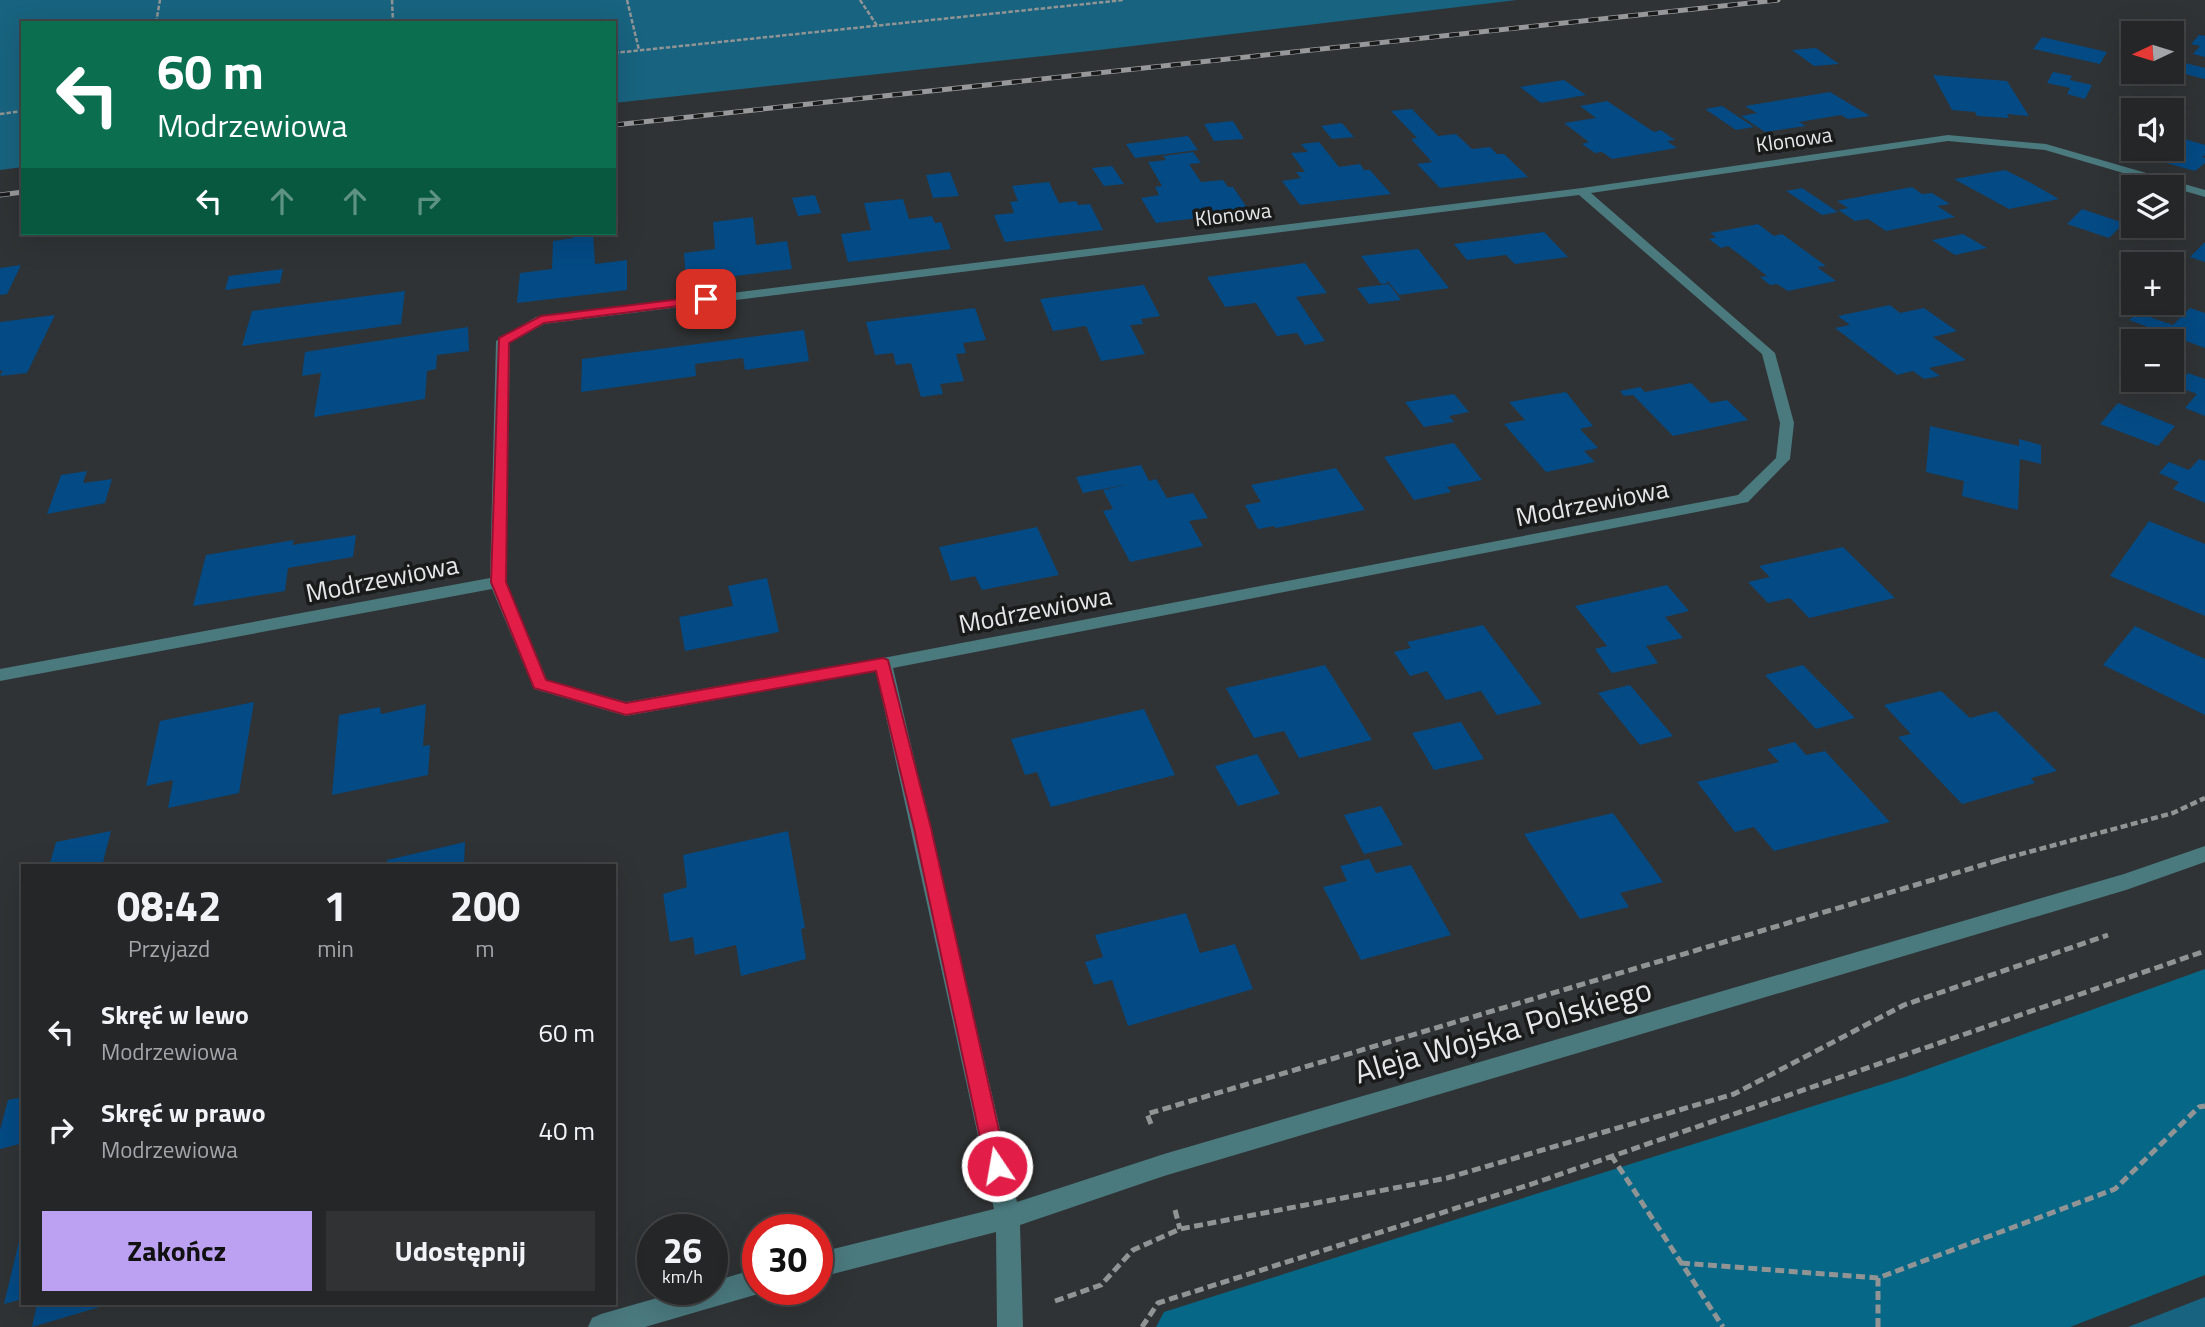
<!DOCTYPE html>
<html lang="pl">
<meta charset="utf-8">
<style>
:root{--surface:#242628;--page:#303234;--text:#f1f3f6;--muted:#a3a5a8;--line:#414345;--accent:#bca0f2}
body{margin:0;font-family:"Titillium Web",sans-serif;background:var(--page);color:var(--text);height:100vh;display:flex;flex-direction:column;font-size:26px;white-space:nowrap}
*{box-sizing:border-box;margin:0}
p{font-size:23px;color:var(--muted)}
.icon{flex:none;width:38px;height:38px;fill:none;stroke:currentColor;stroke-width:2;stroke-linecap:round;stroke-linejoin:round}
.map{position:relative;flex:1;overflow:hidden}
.side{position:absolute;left:21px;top:864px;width:595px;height:441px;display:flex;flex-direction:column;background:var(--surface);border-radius:0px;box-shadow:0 7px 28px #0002,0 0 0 2px var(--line)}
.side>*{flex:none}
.banner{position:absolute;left:21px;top:21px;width:595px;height:214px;border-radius:0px;box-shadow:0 7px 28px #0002,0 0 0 2px var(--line);background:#0b6e4f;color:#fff;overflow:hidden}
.needle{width:46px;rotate:266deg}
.controls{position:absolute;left:2121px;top:21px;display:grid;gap:14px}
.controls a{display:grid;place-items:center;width:63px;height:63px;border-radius:0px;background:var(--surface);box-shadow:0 7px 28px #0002,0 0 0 2px var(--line);font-size:35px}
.speed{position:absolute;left:637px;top:1214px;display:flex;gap:14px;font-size:35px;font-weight:700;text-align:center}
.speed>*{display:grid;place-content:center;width:91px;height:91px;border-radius:50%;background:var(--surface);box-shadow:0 7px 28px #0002,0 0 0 2px var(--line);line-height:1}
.speed small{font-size:18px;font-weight:400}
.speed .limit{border:10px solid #d22;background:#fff;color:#111}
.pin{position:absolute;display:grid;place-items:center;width:60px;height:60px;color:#fff;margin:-30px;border-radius:14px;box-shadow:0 4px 10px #0006}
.me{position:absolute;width:77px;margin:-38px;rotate:348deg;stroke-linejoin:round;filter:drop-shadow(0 0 5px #0008)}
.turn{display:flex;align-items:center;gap:24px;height:147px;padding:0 21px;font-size:32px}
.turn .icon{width:91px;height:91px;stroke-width:2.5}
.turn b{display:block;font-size:49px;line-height:60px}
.lanes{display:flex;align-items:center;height:66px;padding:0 21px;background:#0003;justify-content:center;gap:35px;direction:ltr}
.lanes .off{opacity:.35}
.eta{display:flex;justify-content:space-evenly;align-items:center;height:119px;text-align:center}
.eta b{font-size:42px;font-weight:700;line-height:49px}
.button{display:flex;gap:14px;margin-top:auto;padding:14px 21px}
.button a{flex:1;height:80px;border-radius:0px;background:var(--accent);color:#111;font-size:28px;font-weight:700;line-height:80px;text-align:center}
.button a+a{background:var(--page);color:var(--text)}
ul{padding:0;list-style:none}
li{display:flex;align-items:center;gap:21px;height:98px;padding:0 21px}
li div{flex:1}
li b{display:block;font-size:26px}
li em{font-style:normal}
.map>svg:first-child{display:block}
.green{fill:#18637f}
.forest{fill:#076786}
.building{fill:#044a84}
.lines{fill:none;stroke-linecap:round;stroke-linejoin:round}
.path-far2{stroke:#919495;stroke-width:2.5;stroke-dasharray:4.5 2;stroke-linecap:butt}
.path-far1{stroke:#919495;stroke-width:4.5;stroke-dasharray:7 3.5;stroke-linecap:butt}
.path{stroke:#919495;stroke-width:5;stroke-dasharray:9 4.5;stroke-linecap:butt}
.minor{fill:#4a797e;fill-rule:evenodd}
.rail-casing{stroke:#96989a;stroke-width:5}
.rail{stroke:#191b1b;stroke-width:3.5;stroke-dasharray:10;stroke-linecap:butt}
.route{fill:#e11d48;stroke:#92132f;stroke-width:2}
.labels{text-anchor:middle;stroke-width:7;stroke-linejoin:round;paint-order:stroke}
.far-street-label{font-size:21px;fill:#e4e6e7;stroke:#191b1b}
.street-label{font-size:26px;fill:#e4e6e7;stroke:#191b1b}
.near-street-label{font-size:32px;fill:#e4e6e7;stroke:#191b1b}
</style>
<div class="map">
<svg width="2205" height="1327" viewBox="0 0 2205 1327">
<rect width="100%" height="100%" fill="#303335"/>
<path class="green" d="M0,0h1517l-418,50 -485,53v-80h-591v144l-23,3z
M2205,1297v30h-77z"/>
<path class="forest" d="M2205,969v306l-135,52h-914l8,-15 741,-235z"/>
<path class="building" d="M2199,35l6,1v21l-12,-3 7,-8 -9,-2z
M2042,37l65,15 -7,12 -67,-15z
M1816,48l23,16 -25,2 -22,-16z
M2185,63l20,5v11l-28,-7z
M2053,72l19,4 -2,4 22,5 -7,14 -18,-5 3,-6 -23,-5z
M1933,75l74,6 22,35 -22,-2 2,4 -32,-2 -2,-4 -23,-2z
M1564,80l22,15 -45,8 -21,-16z
M1830,92l40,24 -22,3 -7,-4 -42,7 7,4 -41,6 -24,-16 16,-3 -12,-7z
M1607,101l47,31 7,-2 14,10 -8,1 10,7 -65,11 -10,-7 -7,1 -13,-9 7,-2 -25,-19 32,-5 -16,-12z
M1722,106l32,21 -18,3 -31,-21z
M1412,109l26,27 18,-2 16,15 18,-2 7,7h7l24,23 -88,11 -23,-24 15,-2 -21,-23 6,-1 -26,-27z
M1233,121l11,18 -30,2 -10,-17z
M1342,123l12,14 -22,2 -11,-13z
M1188,136l10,14 -63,8 -9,-14z
M2178,137l27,8v10l-3,2 3,1v5l-10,8 -43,-12 12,-10h8v-7z
M1319,142l20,25 21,-3 4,6h6l21,24 -91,11 -18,-24 19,-3 -5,-6h9l-14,-19 17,-1 -7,-8z
M1193,152l8,11 -12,1 12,18 22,-2 5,7h5l17,25 -94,11 -15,-25 18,-3 -4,-8 7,-1 -14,-24 18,-2 -3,-4z
M1112,166l12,18 -20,2 -12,-18z
M2005,170l26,13 28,16 -50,10 -55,-30z
M950,172l9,24 -26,2 -7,-23z
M1049,182l10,21 17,-2 2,4 12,-1 13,26 -98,12 -11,-27 20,-2 -4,-11 8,-1 -6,-15z
M1912,187l10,7 10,-1 18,11 -13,2 18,11 -69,14 -18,-12 -13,2 -17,-11 10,-2 -11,-7z
M1802,188l36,24 -16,3 -36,-24z
M815,195l6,18 -23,3 -6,-18z
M903,199l6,20 23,-3 3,7 6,-1 10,27 -103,13 -7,-28 30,-4 -7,-27z
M2082,209l42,14 -15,15 -42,-14z
M753,217l3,28 31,-4 5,28 -106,13 -2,-29 31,-4 -2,-27z
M1758,224l16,12 8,-2 44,32 -9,1 19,14 -48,10 -11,-7 -7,1 -10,-8 7,-1 -19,-15 -20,-15 -7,2 -12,-9 7,-2 -6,-4z
M1544,232l24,25 -53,7 -9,-9 -39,5 -13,-16z
M574,233h19l2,31 32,-4v30l-110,13 3,-30 32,-4 1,-28 21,-3z
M1963,234l24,14 -32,7 -23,-15z
M2205,242v20l-15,-5z
M1418,249l31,39 -50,7 -12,-15 1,3 -7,1 -20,-28z
M1305,263l22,30 -31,4 29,44 -20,4 -8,-12 -20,3 -21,-33 -31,4 -18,-30z
M21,265l-14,29 -7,1v-27z
M283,269l-3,14 -55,7 4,-14z
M1389,284l12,16 -32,4 -12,-16z
M1144,285l16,31 -19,3 2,5 -13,1 15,29 -44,7 -15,-35 -33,5 -13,-32z
M405,291l-4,33 -159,22 10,-35z
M1890,305l10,8 24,-5 33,23 -24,6 33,23 -37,8 11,8 -16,3 -11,-8 -16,4 -62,-47 15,-3 -12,-9z
M975,308l11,32 -23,3 3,10 -10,1 8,27 -24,3 3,10 -22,3 -10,-34 -15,2 -3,-12 -18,2 -9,-33z
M2190,308l15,5v35l-76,-28 9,-7 35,12z
M55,315l-28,58 -27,3 3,-6 -3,1v-49z
M468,327l1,24 -32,4 -1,14 -9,2 -2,28 -111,18 7,-44 -19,3 3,-24z
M804,330l5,31 -64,9 -2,-12 -48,6 1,12 -115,16 1,-33z
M2188,373l17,6v37l-20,-8 12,-14 -22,-8z
M1691,383l20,20 16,-3 21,20 -75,16 -40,-41 -9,1 -4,-5 20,-4 5,5z
M1566,392l27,34 -13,3 18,19 -14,3 11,11 -49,10 -42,-48 21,-4 -16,-18z
M1454,394l15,18 -20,4 5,6 -30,5 -19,-25z
M2118,403l57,23 -17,20 -58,-22z
M1930,426l89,20v-7l22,6v19l-21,-5 -2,51 -56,-14 2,-15 -38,-9z
M1454,443l28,37 -35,7 4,5 -37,8 -30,-43z
M2199,459l6,2v42l-32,-14 6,-7 -20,-9 10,-11 20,8z
M1141,465l8,16 7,-2 11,19 26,-5 15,25 -19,3 14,25 -73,16 -27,-51 10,-2 -10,-19 26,-6 -46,9 -7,-16z
M1336,468l29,42 -89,18 -2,-2 -16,3 -13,-24 16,-3 -10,-17z
M87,471l-4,12 29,-4 -7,24 -58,11 14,-39z
M2149,521l56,23v72l-95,-40z
M1037,527l22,48 -77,15 -7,-14 -24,5 -12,-34z
M356,535l-3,22 -65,11 -3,23 -92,15 13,-51 88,-15 -2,5z
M1843,547l52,51 -86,20 -19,-20 -22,5 -20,-21 22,-5 -11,-11z
M767,578l12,54 -94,19 -6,-34 54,-11 -5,-20z
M1667,585l22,26 -24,6 18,21 -37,8 12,17 -46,10 -17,-24 12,-3 -32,-40z
M1483,625l59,79 -45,11 -16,-24 -35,9 -19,-29 -17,5 -16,-24 17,-4 -4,-6z
M2135,626l70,33v56l-102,-50z
M1325,665l47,75 -73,18 -15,-27 -30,7 -28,-50z
M1803,665l52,53 -39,11 -51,-54z
M1630,685l43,51 -33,9 -42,-52z
M1941,691l29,27 26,-7 61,60 -26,7 4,5 -73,21 -64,-67 13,-3 -27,-29z
M254,702l-15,91 -71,15 5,-28 -27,6 14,-65z
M426,704l-3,42 7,-1 -2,30 -96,20 7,-80 41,-8 1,7z
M1144,709l31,66 -124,32 -14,-35 -12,3 -14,-36z
M1461,722l23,37 -50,11 -22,-37z
M1795,742l11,13 19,-4 65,71 -116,29 -20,-24 -19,5 -38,-50 82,-20 -12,-13z
M1257,754l23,40 -42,12 -23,-40z
M1381,806l22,39 -39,9 -20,-39z
M1613,813l50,69 -43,11 9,14 -49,12 -56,-85z
M111,831l-9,35h-53l7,-24z
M788,831l17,97 -4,1 5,30 -65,17 -5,-31 -41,10 -2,-18 -23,5 -7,-48 24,-7 -4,-32z
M465,842l-1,24h-77v-6z
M1369,859l7,14 35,-8 40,70 -90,25 -38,-73 24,-6 -7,-15z
M1186,913l14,40 35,-9 18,45 -125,37 -16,-46 -18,5 -9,-23 18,-5 -8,-22z
M23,1097v46l-23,6v-19l8,-30z
M22,1229l1,70 -19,5z
M37,1304h73l-78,23z"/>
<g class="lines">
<path class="path-far2" d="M392,0l1,23
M627,0l12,50
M860,0l18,27
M156,23l4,-23
M614,53l510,-53
M0,114l23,-3"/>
<path class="path-far1" d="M1999,860l174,-47 32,-15"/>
<path class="path" d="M1151,1124l-4,-10 859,-256
M1611,1155l112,172
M1175,1210l5,19
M1681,1263l197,15
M1055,1301l46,-16 32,-35 47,-21 267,-51 287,-84 170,-89 204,-70
M1142,1327l16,-24 374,-119 673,-233
M1878,1327v-49l237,-89 84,-82 6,-1"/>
<path class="minor" d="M1948,135l98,9 159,46v7l-160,-47 -97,-9 -357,52 184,160 19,70 -4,36 -42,43 -855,166 124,534 147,-48 960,-280 81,-28v16l-79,28 -962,286 -144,49 3,102h-26l-1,-95 -179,46v-25l177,-44 -118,-538 -250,45 -92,-27 -42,-100 -492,92v-12l490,-91 6,-237 40,-24 1046,-129zM1579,195l183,159 18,69 -4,35 -38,37 -855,163 -257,44 -79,-22 -41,-98 4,-239 34,-19z
M758,1268v22h9l-9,4 -113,33h-57l4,-9 9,-4 84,-24h27v-8z"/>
<defs>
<path id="rail" d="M614,125l1164,-125
M0,195l23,-3"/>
</defs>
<use href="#rail" class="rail-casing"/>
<use href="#rail" class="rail"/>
</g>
<path class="route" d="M706,296l4,1v5l-166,21 -35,20 -3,239 40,98 80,23 257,-45 5,2 43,168 76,338 -3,7 -7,3 -8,-3 -3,-7 -72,-338 -38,-157 -250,44 -92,-27 -43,-106 8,-244 42,-22z"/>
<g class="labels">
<g class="far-street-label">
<text transform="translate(1794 140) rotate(-8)" y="7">Klonowa</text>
<text transform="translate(1233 215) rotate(-7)" y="7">Klonowa</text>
</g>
<g class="street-label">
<text transform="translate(1592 503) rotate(-11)" y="9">Modrzewiowa</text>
<text transform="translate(382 579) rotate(-11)" y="9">Modrzewiowa</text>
<text transform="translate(1035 610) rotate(-11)" y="9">Modrzewiowa</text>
</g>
<g class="near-street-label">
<text transform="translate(1503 1031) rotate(-16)" y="11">Aleja Wojska Polskiego</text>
</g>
</g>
</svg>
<div class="controls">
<a><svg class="needle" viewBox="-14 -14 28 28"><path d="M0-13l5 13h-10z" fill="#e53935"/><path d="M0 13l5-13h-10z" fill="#a3a5a8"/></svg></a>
<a><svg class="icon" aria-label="sound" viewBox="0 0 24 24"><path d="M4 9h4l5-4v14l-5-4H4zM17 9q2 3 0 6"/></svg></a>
<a><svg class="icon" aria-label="layers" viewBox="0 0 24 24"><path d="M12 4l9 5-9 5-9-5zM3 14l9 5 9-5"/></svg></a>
<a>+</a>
<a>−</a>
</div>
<div class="speed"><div>26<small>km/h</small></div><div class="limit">30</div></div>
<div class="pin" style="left:706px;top:299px;background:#d93025"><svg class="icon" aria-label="arrive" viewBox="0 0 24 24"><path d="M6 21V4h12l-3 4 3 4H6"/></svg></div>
<svg class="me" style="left:997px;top:1166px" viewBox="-20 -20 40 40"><circle r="17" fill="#e11d48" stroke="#fff" stroke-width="3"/><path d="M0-11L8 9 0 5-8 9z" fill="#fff"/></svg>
<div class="banner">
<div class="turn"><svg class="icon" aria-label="left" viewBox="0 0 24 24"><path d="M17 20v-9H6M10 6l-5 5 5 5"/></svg><div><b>60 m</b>Modrzewiowa</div></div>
<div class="lanes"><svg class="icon" aria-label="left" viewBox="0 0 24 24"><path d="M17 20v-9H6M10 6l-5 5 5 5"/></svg><svg class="icon off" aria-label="ahead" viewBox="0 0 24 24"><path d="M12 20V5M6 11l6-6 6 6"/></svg><svg class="icon off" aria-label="ahead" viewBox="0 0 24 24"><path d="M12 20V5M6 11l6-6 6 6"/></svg><svg class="icon off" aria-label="right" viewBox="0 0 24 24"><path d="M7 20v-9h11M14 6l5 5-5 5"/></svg></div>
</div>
<section class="side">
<div class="eta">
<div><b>08:42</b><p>Przyjazd</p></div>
<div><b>1</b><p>min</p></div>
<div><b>200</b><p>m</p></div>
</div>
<ul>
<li><svg class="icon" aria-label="left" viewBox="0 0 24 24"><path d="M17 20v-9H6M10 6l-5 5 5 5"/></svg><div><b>Skręć w lewo</b><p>Modrzewiowa</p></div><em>60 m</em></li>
<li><svg class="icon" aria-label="right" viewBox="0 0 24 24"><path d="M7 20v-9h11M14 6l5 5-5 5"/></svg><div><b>Skręć w prawo</b><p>Modrzewiowa</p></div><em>40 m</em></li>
</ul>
<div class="button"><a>Zakończ</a><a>Udostępnij</a></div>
</section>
</div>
